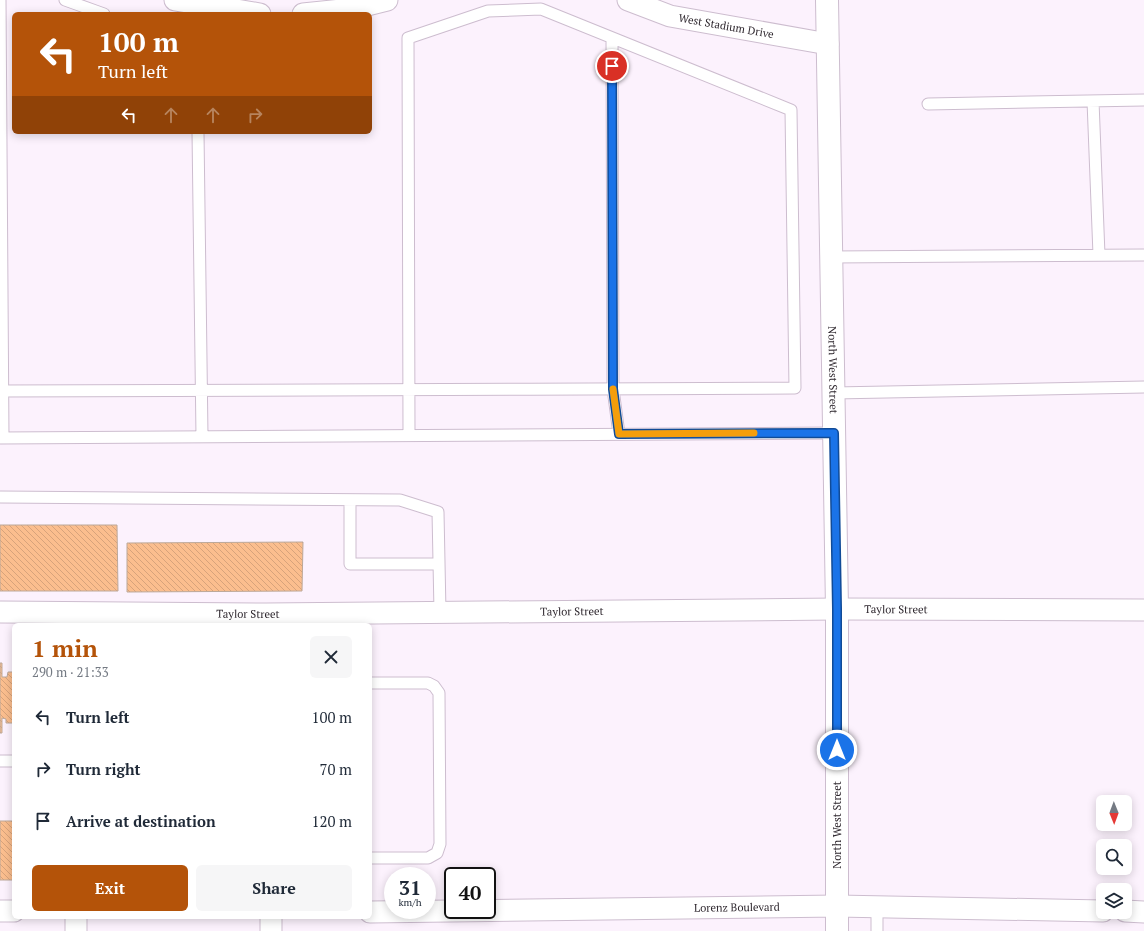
<!DOCTYPE html>
<meta charset="utf-8">
<style>
:root{--surface:#fff;--page:#f6f6f7;--text:#1f2937;--muted:#747a83;--accent:#b45309}
body{margin:0;font-family:"PT Serif",serif;background:var(--page);color:var(--text);height:100vh;display:flex;flex-direction:column;font-size:15px;white-space:nowrap}
*{box-sizing:border-box;margin:0}
p{font-size:13px;color:var(--muted)}
.icon{flex:none;width:22px;height:22px;fill:none;stroke:currentColor;stroke-width:2;stroke-linecap:round;stroke-linejoin:round}
.map{position:relative;flex:1;overflow:hidden}
.drawer{position:absolute;left:12px;top:623px;width:360px;height:296px;display:flex;flex-direction:column;background:var(--surface);border-radius:6px;box-shadow:0 2px 10px #0003}
.drawer>*{flex:none}
.guide{position:absolute;left:12px;top:12px;width:360px;height:122px;border-radius:6px;box-shadow:0 2px 10px #0003;background:#b45309;color:#fff;overflow:hidden}
.needle{width:26px;rotate:179deg}
.fabs{position:absolute;left:1096px;top:795px;display:grid;gap:8px}
.fabs a{display:grid;place-items:center;width:36px;height:36px;border-radius:6px;background:var(--surface);box-shadow:0 2px 10px #0003;font-size:20px}
.speed{position:absolute;left:384px;top:867px;display:flex;gap:8px;font-size:20px;font-weight:700;text-align:center}
.speed>*{display:grid;place-content:center;width:52px;height:52px;border-radius:50%;background:var(--surface);box-shadow:0 2px 10px #0003;line-height:1}
.speed small{font-size:10px;font-weight:400}
.speed .limit{border:2px solid #111;border-radius:6px;background:#fff;color:#111}
.pin{position:absolute;display:grid;place-items:center;width:34px;height:34px;color:#fff;margin:-17px;border:2px solid #fff;border-radius:50%;box-shadow:0 1px 4px #0007}
.me{position:absolute;width:44px;margin:-22px;rotate:0deg;stroke-linejoin:round;filter:drop-shadow(0 0 3px #0008)}
.turn{display:flex;align-items:center;gap:14px;height:84px;padding:0 20px;font-size:18px}
.turn .icon{width:52px;height:52px;stroke-width:2.5}
.turn b{display:block;font-size:28px;line-height:34px}
.lanes{display:flex;align-items:center;height:38px;padding:0 20px;background:#0003;justify-content:center;gap:20px;direction:ltr}
.lanes .off{opacity:.35}
.round{display:grid;place-items:center;flex:none;width:42px;height:42px;border-radius:6px;background:var(--page)}
.head{display:flex;align-items:center;justify-content:space-between;height:68px;padding:0 20px}
h1{font-size:24px;font-weight:600;line-height:30px;color:var(--accent)}
.cta{display:flex;gap:8px;margin-top:auto;padding:8px 20px}
.cta a{flex:1;height:46px;border-radius:6px;background:var(--accent);color:#fff;font-size:16px;font-weight:600;line-height:46px;text-align:center}
.cta a+a{background:var(--page);color:var(--text)}
ul{padding:0;list-style:none}
li{display:flex;align-items:center;gap:12px;height:52px;padding:0 20px}
li div{flex:1}
li b{display:block;font-size:15px}
li em{font-style:normal}
.map>svg:first-child{display:block}
.building{fill:url(#building-back-hatch);stroke:#bca899}
.lines{fill:none;stroke-linecap:round;stroke-linejoin:round}
.service-casing{stroke:#cdbdcf;stroke-width:13}
.minor-casing{stroke:#cdbdcf;stroke-width:23}
.tertiary-casing{stroke:#cdbdcf;stroke-width:24}
.service{stroke:#fff;stroke-width:11}
.minor{stroke:#fff;stroke-width:21}
.tertiary{stroke:#fff;stroke-width:22}
.route-casing{stroke:#114b97;stroke-width:10}
.route{stroke:#1a73e8;stroke-width:7}
.slow{stroke:#f59e0b;stroke-width:7}
.labels{text-anchor:middle;stroke-width:3;stroke-linejoin:round;paint-order:stroke}
.street-label{font-size:11px;fill:#2e272e;stroke:#fff}
</style>
<div class="map">
<svg width="1144" height="931" viewBox="0 0 1144 931">
<defs>
<pattern id="building-back-hatch" width="6" height="6" patternUnits="userSpaceOnUse"><rect width="6" height="6" fill="#fbbe8e"/><path d="M-1 5l2 2M0 0l6 6M5-1l2 2" fill="none" stroke="#d7a37b"/></pattern>
</defs>
<rect width="100%" height="100%" fill="#fcf2fd"/>
<path class="building" d="M0,525h117l1,66h-118z
M303,542l-1,49 -175,1v-49z
M0,663h2v14h5l1,-5h6v51h-8v-4l-4,-1v15h-2z
M0,821h14v59h-14z"/>
<g class="lines">
<defs>
<path id="service" d="M0,0l3,438
M65,0l39,14
M612,38l1,351 6,45
M1093,101l6,154
M928,104l216,-4
M198,132l4,304
M831,257l313,-2
M0,391c265,0 530,-2 795,-3l-4,-278 -250,-101 -53,2 -80,27c0,132 1,265 1,397
M834,393l310,-6
M0,438l834,-5
M0,497l400,3 38,12 2,100
M350,500v64h89
M370,683h58l6,3 5,7 1,151 -3,9 -9,5h-58
M0,761h14
M877,931v-24"/>
<g id="minor">
<path d="M175,0l85,14"/>
<path id="s1" d="M628,0l42,16 158,28"/>
<path d="M303,14l48,-5 36,-9"/>
<path id="s2" d="M0,612l266,2 571,-5 307,1"/>
<path d="M0,911h14"/>
<path d="M1125,911l19,1"/>
<path id="s3" d="M370,912l467,-6 266,5"/>
<path d="M76,917v14"/>
<path d="M271,931v-14"/>
</g>
<g id="tertiary">
<path id="s4" d="M827,0l10,609v322"/>
</g>
</defs>
<use href="#service" class="service-casing"/>
<use href="#minor" class="minor-casing"/>
<use href="#tertiary" class="tertiary-casing"/>
<use href="#service" class="service"/>
<use href="#minor" class="minor"/>
<use href="#tertiary" class="tertiary"/>
</g>
<g class="lines">
<defs>
<path id="route" d="M612,66l1,323 6,45 215,-1 3,176v141"/>
</defs>
<use href="#route" class="route-casing"/>
<use href="#route" class="route"/>
<path class="slow" d="M613,389l6,45 135,-1"/>
</g>
<g class="labels">
<g class="street-label">
<text dy="4" stroke="none"><textPath href="#s1" startOffset="102">West Stadium Drive</textPath></text>
<text dy="4" stroke="none"><textPath href="#s4" startOffset="370">North West Street</textPath></text>
<text dy="4" stroke="none"><textPath href="#s2" startOffset="896">Taylor Street</textPath></text>
<text dy="4" stroke="none"><textPath href="#s2" startOffset="572">Taylor Street</textPath></text>
<text dy="4" stroke="none"><textPath href="#s2" startOffset="248">Taylor Street</textPath></text>
<text transform="translate(837 825) rotate(-90)" y="4">North West Street</text>
<text dy="4" stroke="none"><textPath href="#s3" startOffset="367">Lorenz Boulevard</textPath></text>
</g>
</g>
</svg>
<div class="fabs">
<a><svg class="needle" viewBox="-14 -14 28 28"><path d="M0-13l5 13h-10z" fill="#e53935"/><path d="M0 13l5-13h-10z" fill="#747a83"/></svg></a>
<a><svg class="icon" aria-label="search" viewBox="0 0 24 24"><circle cx="10" cy="10" r="6"/><path d="M15 15l6 6"/></svg></a>
<a><svg class="icon" aria-label="layers" viewBox="0 0 24 24"><path d="M12 4l9 5-9 5-9-5zM3 14l9 5 9-5"/></svg></a>
</div>
<div class="speed"><div>31<small>km/h</small></div><div class="limit">40</div></div>
<div class="pin" style="left:612px;top:66px;background:#d93025"><svg class="icon" aria-label="arrive" viewBox="0 0 24 24"><path d="M6 21V4h12l-3 4 3 4H6"/></svg></div>
<svg class="me" style="left:837px;top:750px" viewBox="-20 -20 40 40"><circle r="17" fill="#1a73e8" stroke="#fff" stroke-width="3"/><path d="M0-11L8 9 0 5-8 9z" fill="#fff"/></svg>
<div class="guide">
<div class="turn"><svg class="icon" aria-label="left" viewBox="0 0 24 24"><path d="M17 20v-9H6M10 6l-5 5 5 5"/></svg><div><b>100 m</b>Turn left</div></div>
<div class="lanes"><svg class="icon" aria-label="left" viewBox="0 0 24 24"><path d="M17 20v-9H6M10 6l-5 5 5 5"/></svg><svg class="icon off" aria-label="ahead" viewBox="0 0 24 24"><path d="M12 20V5M6 11l6-6 6 6"/></svg><svg class="icon off" aria-label="ahead" viewBox="0 0 24 24"><path d="M12 20V5M6 11l6-6 6 6"/></svg><svg class="icon off" aria-label="right" viewBox="0 0 24 24"><path d="M7 20v-9h11M14 6l5 5-5 5"/></svg></div>
</div>
<section class="drawer">
<div class="head"><div><h1>1 min</h1><p>290 m · 21:33</p></div><a class="round"><svg class="icon" aria-label="close" viewBox="0 0 24 24"><path d="M6 6l12 12M18 6L6 18"/></svg></a></div>
<ul>
<li><svg class="icon" aria-label="left" viewBox="0 0 24 24"><path d="M17 20v-9H6M10 6l-5 5 5 5"/></svg><div><b>Turn left</b></div><em>100 m</em></li>
<li><svg class="icon" aria-label="right" viewBox="0 0 24 24"><path d="M7 20v-9h11M14 6l5 5-5 5"/></svg><div><b>Turn right</b></div><em>70 m</em></li>
<li><svg class="icon" aria-label="arrive" viewBox="0 0 24 24"><path d="M6 21V4h12l-3 4 3 4H6"/></svg><div><b>Arrive at destination</b></div><em>120 m</em></li>
</ul>
<div class="cta"><a>Exit</a><a>Share</a></div>
</section>
</div>
